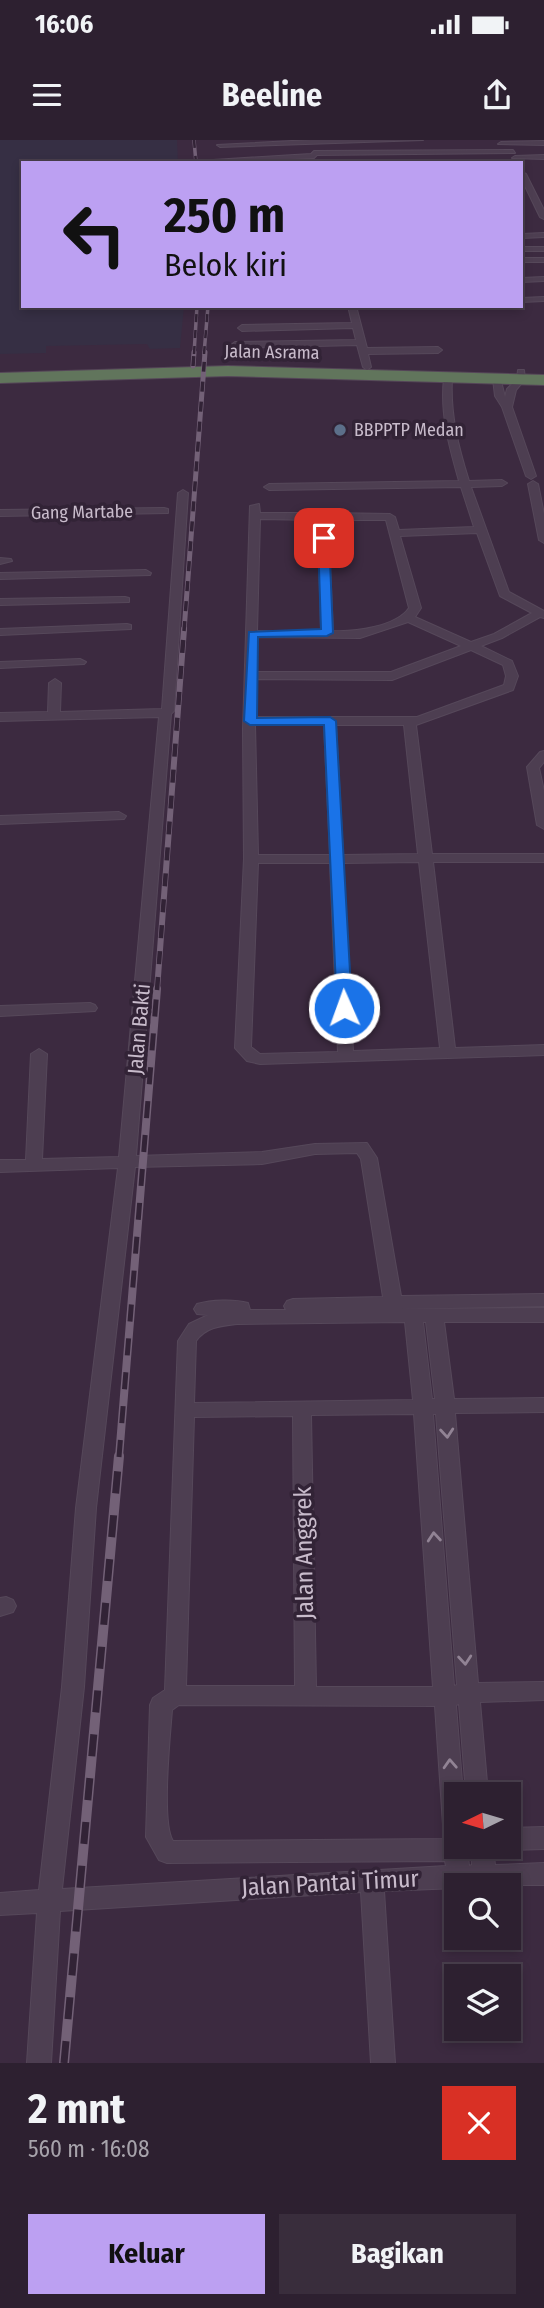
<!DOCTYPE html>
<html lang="id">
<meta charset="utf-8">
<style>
:root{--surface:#2d2030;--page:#392d3c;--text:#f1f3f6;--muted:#a7a3ab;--line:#483e4c;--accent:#bca0f2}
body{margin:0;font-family:"Fira Sans Condensed",sans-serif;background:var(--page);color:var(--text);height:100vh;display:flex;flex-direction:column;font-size:26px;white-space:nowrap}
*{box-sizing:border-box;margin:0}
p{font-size:23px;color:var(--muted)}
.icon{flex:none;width:38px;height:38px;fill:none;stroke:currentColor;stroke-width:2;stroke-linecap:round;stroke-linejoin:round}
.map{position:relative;height:1923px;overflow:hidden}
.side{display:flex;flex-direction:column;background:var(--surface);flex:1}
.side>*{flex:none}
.hud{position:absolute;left:21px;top:21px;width:502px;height:147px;border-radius:0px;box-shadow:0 4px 10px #0003,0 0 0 2px var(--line);background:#bca0f2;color:#111;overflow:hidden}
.needle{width:46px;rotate:265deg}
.buttons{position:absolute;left:444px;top:1642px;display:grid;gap:14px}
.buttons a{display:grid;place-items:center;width:77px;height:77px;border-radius:0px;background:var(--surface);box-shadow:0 4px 10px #0003,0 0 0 2px var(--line);font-size:35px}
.pin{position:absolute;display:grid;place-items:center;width:60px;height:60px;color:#fff;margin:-30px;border-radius:14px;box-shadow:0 4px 10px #0006}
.me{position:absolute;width:77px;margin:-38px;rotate:358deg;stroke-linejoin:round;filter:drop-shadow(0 0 5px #0008)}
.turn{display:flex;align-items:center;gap:24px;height:147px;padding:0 28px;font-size:32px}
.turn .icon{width:91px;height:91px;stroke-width:2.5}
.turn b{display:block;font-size:49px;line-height:60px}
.round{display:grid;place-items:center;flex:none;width:74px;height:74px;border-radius:0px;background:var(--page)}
.head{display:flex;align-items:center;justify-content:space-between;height:119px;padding:0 28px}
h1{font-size:42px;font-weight:700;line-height:52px}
.cta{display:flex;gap:14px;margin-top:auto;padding:14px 28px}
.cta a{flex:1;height:80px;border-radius:0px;background:var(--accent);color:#111;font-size:28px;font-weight:700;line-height:80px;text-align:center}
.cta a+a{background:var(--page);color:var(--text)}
.status{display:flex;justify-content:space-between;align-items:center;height:49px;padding:0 35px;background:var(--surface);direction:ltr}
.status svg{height:19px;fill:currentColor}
header{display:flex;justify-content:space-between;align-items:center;height:91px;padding:0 28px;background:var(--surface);font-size:32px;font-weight:700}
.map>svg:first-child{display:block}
.green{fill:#362f44}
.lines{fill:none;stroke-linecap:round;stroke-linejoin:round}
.street-casing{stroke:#56485a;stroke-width:2}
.highway-casing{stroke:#554658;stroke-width:2}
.street{fill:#4d3e51;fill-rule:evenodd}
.highway{fill:#61755c;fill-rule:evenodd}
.rail-far4-casing{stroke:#736177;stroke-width:3.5}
.rail-far3-casing{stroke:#736177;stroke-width:5}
.rail-far2-casing{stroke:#736177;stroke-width:6}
.rail-far1-casing{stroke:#736177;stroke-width:8}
.rail-casing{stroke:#736177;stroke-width:10}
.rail-far4{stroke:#322336;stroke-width:2.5;stroke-dasharray:8;stroke-linecap:butt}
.rail-far3{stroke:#322336;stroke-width:3.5;stroke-dasharray:10;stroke-linecap:butt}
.rail-far2{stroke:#322336;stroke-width:4.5;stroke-dasharray:13;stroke-linecap:butt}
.rail-far1{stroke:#322336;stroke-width:5;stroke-dasharray:17;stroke-linecap:butt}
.rail{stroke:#322336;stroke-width:7;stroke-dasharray:22;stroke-linecap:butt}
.oneway{stroke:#918394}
.route{fill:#1a73e8;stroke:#114b97;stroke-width:2}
.service-dot{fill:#5c6f8a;stroke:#322336;stroke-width:2.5}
.labels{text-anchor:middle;stroke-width:7;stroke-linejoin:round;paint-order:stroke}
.far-street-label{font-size:18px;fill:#c8bbcb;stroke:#322336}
.far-poi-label{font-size:18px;fill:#c8bbcb;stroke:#322336;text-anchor:start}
.street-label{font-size:21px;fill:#c8bbcb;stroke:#322336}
.near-street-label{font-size:24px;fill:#c8bbcb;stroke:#322336}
</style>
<div class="status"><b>16:06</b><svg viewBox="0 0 49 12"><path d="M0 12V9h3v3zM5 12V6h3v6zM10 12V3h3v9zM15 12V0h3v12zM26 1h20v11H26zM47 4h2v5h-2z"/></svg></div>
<header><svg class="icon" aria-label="menu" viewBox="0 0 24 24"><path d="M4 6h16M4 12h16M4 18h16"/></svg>Beeline<svg class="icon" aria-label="share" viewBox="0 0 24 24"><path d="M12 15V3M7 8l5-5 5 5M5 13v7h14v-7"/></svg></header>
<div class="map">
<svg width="544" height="1923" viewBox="0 0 544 1923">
<rect width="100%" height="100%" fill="#3c2a40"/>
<path class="green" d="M0,0h177l1,23h-155v143h161l-4,42 -30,1 -3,-5 -101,2v7l-46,1z"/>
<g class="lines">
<defs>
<path id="street" d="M311,0h112l-203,7 -3,-2z
M544,1v4l-46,-1 3,-2z
M513,10l2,3 -198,2 -3,3 -98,4 -3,-2 98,-6 3,-3z
M544,15v4l-32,-1 3,-2z
M522,32l4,2 18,36v9l-4,-2 -18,-37z
M544,93v4l-22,1v-4z
M522,107h22v4h-22z
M522,118h22v4h-22z
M544,137v4l-22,1v-4z
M544,157v4l-22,1v-4z
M348,166h8l11,42 71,-1 4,3 -4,3 -70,1 3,13 -4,3 -4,-3 -6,-22 -122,3 -4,-3 4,-3 121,-2 -3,-12 -111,3 -4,-3 4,-3 110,-2z
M518,230h6l1,9 -9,11 -4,17 24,69 -5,3 -5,-3 -24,-69 -7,-11 -2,-17 7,-2 5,20 2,-8 10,-10z
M448,235l4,3c-2,36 6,68 17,103l33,-1 5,3 -5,3 -31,1 38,105 35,19v7l-4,-1 -38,21 -21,8 31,15 6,15 -5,14 -97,35 16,129h112v8h-111l22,186 89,-3v10l-284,9 -13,-3 -12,-13 9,-189 -1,-130 7,-223 9,-2 1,9h58l5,-2 5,2 62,1 5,3 4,13 75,-3 -13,-40 -192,3 -5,-3 5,-3 190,-3c-10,-35 -19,-67 -15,-103zM260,379l58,1 3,111h-64zM328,380h58l23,88c-13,19 -55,24 -76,23zM477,393l23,63 32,17 -38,21 -23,8 -56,-25 6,-9 -21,-72zM408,482l53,24 -70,26h-135l1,-35 103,1zM471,510l32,15 3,11 -2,9 -87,32h-162l1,-38 136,1zM255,585h69l6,130h-72zM336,585h68l14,129 -75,1zM419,722l21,186 -87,3 -10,-188zM258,723h72l8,189 -78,2 -9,-7z
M533,341l5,3 6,30v29l-5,-3 -11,-56z
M183,350l5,3 -14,218 -3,3 -35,442 126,-4 53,-8 52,-1 10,15 24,138 143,-2v12l-145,3 145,-1v14h-100l10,77 90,-1v14l-89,1 23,270 66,-1v18l-64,2 8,92h-22l-7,-90 -3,1 7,89h-6v52h10l2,20 3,-1 -1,-19h22l2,19 49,-2v22h-87v3l-73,3 11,172h-24l-10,-171 -301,19 -9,152h-24l10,-150 -37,2v-22l39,-3 23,-203 14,-179 42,-340 -118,4v-12h26l5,-106 8,-5 8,5 -5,105 77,-2 40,-440 -159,4v-8l48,-1 1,-29 6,-4 6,4 -1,29 102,-3 16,-216zM357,1013l4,6 22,138 -90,2 -6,2 -3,5 2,4h-36l-2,-7c-14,-4 -37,-3 -51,1l-3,5 3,5 11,1 -19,9 -11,17 -13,349 -12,8 -3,7 -4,132 13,23 8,3 278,-2 1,5 -384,23 22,-202 12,-179 39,-341 127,-3 53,-10zM405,1182l8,78 -219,3 2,-62c10,-14 24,-15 41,-17zM423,1182h3l9,77h-3zM414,1274l19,273h-117l-5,-272zM433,1274h3l21,271 -3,1zM293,1276l2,270h-109l8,-269zM179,1565l256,1 9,133 -271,2c-12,-18 -3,-105 -1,-131z
M164,368l4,1v4l-168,3v-6z
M0,418l11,1 1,2 -12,3z
M146,430l5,3 -1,2 -150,4v-6z
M125,457l4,1v4l-129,3v-6z
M127,484l4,1v4l-131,6v-6z
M80,519l6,3 -2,2 -84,4v-6z
M544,611v11l-5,6 5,23v38l-7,-4 -10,-58 13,-15z
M119,672l7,4 -2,3 -124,5v-8z
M90,863l5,2 2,3 -2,3 -95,5v-10z
M6,1457l7,3 3,6 -3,6 -13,4v-18z
M544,1687v22l-35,1 -8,-3 8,-1v-18z"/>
<path id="highway" d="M228,226l316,9v10l-316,-9 -228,7v-10z"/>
</defs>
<use href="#street" class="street-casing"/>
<use href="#highway" class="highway-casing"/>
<use href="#street" class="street"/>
<use href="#highway" class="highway"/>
<defs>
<path id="rail-far4" d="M194,0l2,23
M194,214l3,-48
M204,214l4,-48"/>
<path id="rail-far3" d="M193,226l1,-14
M184,491l21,-279"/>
<path id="rail-far2" d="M157,850l27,-361"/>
<path id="rail-far1" d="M119,1317l38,-468"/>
<path id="rail" d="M64,1923l55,-607"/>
</defs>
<use href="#rail-far4" class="rail-far4-casing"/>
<use href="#rail-far3" class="rail-far3-casing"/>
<use href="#rail-far2" class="rail-far2-casing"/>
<use href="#rail-far1" class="rail-far1-casing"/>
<use href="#rail" class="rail-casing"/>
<use href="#rail-far4" class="rail-far4"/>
<use href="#rail-far3" class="rail-far3"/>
<use href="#rail-far2" class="rail-far2"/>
<use href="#rail-far1" class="rail-far1"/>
<use href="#rail" class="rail"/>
</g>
<defs><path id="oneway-chevron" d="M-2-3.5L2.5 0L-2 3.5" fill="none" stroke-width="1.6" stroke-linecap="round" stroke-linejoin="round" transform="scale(1.75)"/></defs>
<g class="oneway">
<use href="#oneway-chevron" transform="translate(447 1293) rotate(85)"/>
<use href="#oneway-chevron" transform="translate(434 1397) rotate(-95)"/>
<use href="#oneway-chevron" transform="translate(465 1520) rotate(85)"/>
<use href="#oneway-chevron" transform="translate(450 1624) rotate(-93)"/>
</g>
<path class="route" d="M324,395l5,3 4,95 -6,3 -69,1 -1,81 73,-1 6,4 16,287 -8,5 -7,-5 -13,-283h-74l-6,-4 5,-89 72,-3 -3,-91z"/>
<circle class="service-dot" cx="340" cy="290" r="7"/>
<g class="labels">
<g class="far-street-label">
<text transform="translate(272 212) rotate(1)" y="6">Jalan Asrama</text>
<text transform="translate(82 372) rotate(-1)" y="6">Gang Martabe</text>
</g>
<g class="far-poi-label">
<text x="354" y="296">BBPPTP Medan</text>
</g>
<g class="street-label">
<text transform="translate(139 889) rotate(-85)" y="7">Jalan Bakti</text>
</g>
<g class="near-street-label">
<text transform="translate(304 1413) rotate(-91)" y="8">Jalan Anggrek</text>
<text transform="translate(330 1743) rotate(-3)" y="8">Jalan Pantai Timur</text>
</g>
</g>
</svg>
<div class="buttons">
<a><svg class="needle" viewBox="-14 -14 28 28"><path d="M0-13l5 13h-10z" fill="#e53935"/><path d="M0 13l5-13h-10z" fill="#a7a3ab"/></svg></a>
<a><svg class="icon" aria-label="search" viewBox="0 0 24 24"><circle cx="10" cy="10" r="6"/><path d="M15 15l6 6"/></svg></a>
<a><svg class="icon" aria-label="layers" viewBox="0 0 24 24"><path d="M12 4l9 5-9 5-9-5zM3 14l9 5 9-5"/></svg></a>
</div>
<div class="pin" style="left:324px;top:398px;background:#d93025"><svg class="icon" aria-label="arrive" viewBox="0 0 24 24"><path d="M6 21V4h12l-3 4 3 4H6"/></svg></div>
<svg class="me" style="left:344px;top:868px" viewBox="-20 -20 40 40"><circle r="17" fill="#1a73e8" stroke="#fff" stroke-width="3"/><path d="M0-11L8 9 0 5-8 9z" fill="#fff"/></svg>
<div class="hud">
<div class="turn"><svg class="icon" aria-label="left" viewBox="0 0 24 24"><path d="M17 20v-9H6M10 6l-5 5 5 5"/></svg><div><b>250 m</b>Belok kiri</div></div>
</div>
</div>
<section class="side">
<div class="head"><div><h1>2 mnt</h1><p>560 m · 16:08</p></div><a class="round" style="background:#d93025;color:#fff"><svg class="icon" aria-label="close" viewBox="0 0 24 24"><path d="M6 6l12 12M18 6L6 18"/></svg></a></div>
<div class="cta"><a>Keluar</a><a>Bagikan</a></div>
</section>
